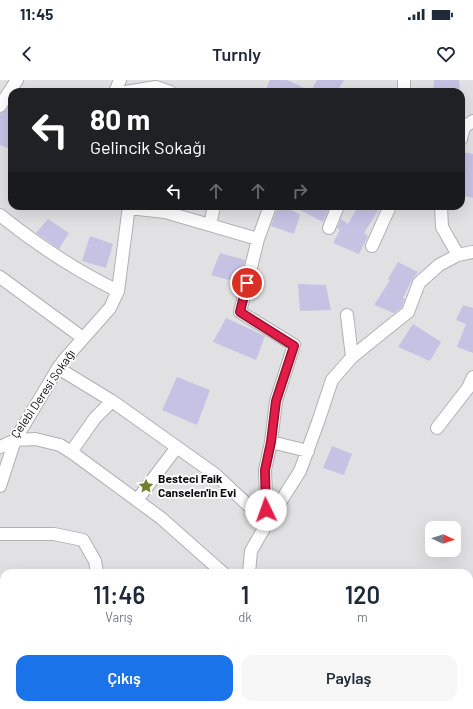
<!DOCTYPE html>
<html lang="tr">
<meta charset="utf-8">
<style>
:root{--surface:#fff;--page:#f6f6f7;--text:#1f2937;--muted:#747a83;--accent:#1a73e8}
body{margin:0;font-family:Barlow,sans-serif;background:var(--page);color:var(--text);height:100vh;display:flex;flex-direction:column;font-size:15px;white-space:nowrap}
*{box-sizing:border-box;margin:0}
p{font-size:13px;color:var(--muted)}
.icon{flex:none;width:22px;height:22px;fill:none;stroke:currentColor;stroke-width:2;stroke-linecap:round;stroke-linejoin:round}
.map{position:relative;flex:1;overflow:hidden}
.panel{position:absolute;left:0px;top:489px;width:473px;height:140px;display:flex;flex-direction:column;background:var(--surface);border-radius:12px 12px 0 0;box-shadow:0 4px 16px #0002}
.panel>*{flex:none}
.banner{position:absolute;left:8px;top:8px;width:457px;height:122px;border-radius:12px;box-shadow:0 4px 16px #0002;background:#202124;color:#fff;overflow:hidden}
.needle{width:26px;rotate:94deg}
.tools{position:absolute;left:425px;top:441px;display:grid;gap:8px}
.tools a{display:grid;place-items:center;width:36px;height:36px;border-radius:8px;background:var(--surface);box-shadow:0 4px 16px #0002;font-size:20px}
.pin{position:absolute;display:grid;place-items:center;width:34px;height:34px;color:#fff;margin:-17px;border:2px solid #fff;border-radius:50%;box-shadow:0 1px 4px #0007}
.me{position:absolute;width:44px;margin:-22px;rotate:357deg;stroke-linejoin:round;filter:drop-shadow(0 0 3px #0008)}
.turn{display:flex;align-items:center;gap:14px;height:84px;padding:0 16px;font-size:18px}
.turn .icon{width:52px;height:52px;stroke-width:2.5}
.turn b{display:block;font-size:28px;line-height:34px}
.lanes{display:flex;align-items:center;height:38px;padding:0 16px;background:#0003;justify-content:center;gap:20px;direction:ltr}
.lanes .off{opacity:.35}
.eta{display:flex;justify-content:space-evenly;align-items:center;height:68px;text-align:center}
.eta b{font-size:24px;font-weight:600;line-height:28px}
.action{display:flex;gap:8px;margin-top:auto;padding:8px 16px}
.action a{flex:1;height:46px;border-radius:12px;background:var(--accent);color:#fff;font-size:16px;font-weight:600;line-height:46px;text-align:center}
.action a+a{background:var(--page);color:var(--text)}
.status{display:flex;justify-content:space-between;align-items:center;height:28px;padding:0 20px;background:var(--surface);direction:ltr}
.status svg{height:11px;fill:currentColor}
header{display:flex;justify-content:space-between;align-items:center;height:52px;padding:0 16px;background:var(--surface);font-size:18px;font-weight:600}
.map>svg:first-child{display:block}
.forest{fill:url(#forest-crowns)}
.building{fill:#c6c2e4}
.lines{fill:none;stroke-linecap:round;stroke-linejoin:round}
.street-casing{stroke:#b1b1b4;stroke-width:14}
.street{stroke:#fff;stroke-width:12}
.route-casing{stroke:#92132f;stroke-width:10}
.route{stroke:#e11d48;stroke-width:7}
.labels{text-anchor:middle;stroke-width:3.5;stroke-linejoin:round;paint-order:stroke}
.street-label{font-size:12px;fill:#0c0c0d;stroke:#fff}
.poi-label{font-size:12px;font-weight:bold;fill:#0c0c0d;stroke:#fff;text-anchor:start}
</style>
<div class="status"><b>11:45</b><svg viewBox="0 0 49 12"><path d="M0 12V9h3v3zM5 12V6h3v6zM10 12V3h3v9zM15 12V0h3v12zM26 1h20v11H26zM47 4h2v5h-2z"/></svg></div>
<header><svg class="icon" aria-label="back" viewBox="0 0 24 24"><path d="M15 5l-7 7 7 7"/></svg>Turnly<svg class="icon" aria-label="heart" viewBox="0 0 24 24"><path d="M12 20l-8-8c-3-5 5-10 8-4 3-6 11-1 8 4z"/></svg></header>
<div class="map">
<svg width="473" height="629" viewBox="0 0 473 629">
<defs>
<pattern id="forest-crowns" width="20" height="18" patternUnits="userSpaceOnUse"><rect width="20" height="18" fill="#9cae90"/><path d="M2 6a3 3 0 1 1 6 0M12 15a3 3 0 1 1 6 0" fill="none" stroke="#85947b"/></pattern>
</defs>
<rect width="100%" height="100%" fill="#e1e1e4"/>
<path class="forest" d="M473,538v91h-173l4,-4h165v-85z"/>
<path class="building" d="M270,0h17l24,11 6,-11h27l-7,12h-72z
M434,0h25l1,12h-27z
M12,21v49l-12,-5v-30l1,-2 5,-3z
M461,72l12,2v44l-12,-3z
M278,126h8l14,9 -6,19 -23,-8z
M292,126h38l-7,16z
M358,126h23l-17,27 4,3 -9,18 -26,-11 7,-13 -3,-2 4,-9 7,5z
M48,139l21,14 -10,16 -23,-16z
M90,156l23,8 -7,24 -24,-7z
M220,173l25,7 -5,23 -29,-8z
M398,182l20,10 -6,8 -9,18 2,1 -3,8 -8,6 -20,-8 16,-25 -2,-1z
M298,204l28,1 5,25 -31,1z
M463,225l10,3v45l-16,-6 9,-23 -10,-4z
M226,238l39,18 -9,24 -43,-18z
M413,244l28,18 -11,19 -32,-14z
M177,297l33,13 -13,35 -35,-15z
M332,366l20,8 -8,21 -21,-7z"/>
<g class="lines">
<defs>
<path id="street" d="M115,12l5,-12
M126,12l30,-5 14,5
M404,12v-12
M0,26l17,-26
M461,59l3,-12 9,-6
M441,126l1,21 16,28
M129,128l36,4 93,27 12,-33
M0,135c37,30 75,55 118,76
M210,145l4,-19
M329,148l9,-22
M258,159l-18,73 54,33 -18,56 -5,41 37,9
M372,166l18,-40
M0,197l83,61
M347,235l5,42
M58,288l54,33
M437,348l31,-40 5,-11
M0,367l15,-7 20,-1 25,6 14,9 87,64 62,55
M71,372l24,-34 17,-17 104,74 51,48
M0,406l15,-46 43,-72 6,-8 46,-52 8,-17 11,-85
M137,420l40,-53
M267,443l-2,-53 6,-28
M0,454h54l29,6 12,21 2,12
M249,493l2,-22 16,-28 33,-52 18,-49 14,-42 20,-23 32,-26 24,-19 11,-29 20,-18 19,-10 15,-3
M469,529l4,-2
M0,600l4,-2
M186,625l3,4
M114,629l4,-4
M140,629l2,-4
M286,629l5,-4"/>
</defs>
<use href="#street" class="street-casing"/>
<use href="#street" class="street"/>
</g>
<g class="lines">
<defs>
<path id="route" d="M247,203l-7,29 54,34 -18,55 -5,41 -6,28 1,40"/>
</defs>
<use href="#route" class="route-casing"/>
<use href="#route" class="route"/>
</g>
<defs>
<symbol id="sight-bare" viewBox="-9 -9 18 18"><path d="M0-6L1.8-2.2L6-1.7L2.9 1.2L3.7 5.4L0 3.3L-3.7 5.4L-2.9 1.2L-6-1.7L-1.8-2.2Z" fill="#73802e" stroke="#fff" stroke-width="2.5" paint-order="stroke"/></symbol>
</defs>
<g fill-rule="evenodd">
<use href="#sight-bare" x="135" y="395" width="22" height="22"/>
</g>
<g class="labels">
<g class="street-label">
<text transform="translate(43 314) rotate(-56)" y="4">Çelebi Deresi Sokağı</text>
</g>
<g class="poi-label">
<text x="158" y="403">Besteci Faik<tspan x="158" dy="14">Canselen'in Evi</tspan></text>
</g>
</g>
</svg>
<div class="tools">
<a><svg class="needle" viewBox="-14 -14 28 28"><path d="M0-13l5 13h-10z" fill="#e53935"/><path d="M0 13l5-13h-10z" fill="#747a83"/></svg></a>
</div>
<div class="pin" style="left:247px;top:203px;background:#d93025"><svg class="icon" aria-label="arrive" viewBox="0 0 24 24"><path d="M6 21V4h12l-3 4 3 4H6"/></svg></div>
<svg class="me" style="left:266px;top:430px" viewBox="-20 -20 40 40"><circle r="19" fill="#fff"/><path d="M0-13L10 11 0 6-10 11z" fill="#e11d48"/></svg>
<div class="banner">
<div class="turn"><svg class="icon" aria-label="left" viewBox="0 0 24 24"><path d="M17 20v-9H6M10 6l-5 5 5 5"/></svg><div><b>80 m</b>Gelincik Sokağı</div></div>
<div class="lanes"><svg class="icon" aria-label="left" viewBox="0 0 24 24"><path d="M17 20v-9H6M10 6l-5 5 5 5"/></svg><svg class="icon off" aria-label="ahead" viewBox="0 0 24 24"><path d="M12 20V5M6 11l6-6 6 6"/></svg><svg class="icon off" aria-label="ahead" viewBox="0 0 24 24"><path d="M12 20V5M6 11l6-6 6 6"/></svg><svg class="icon off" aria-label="right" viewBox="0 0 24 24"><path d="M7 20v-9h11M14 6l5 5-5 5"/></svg></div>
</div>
<section class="panel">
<div class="eta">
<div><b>11:46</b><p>Varış</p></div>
<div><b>1</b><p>dk</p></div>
<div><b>120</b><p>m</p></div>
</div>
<div class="action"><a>Çıkış</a><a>Paylaş</a></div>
</section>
</div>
